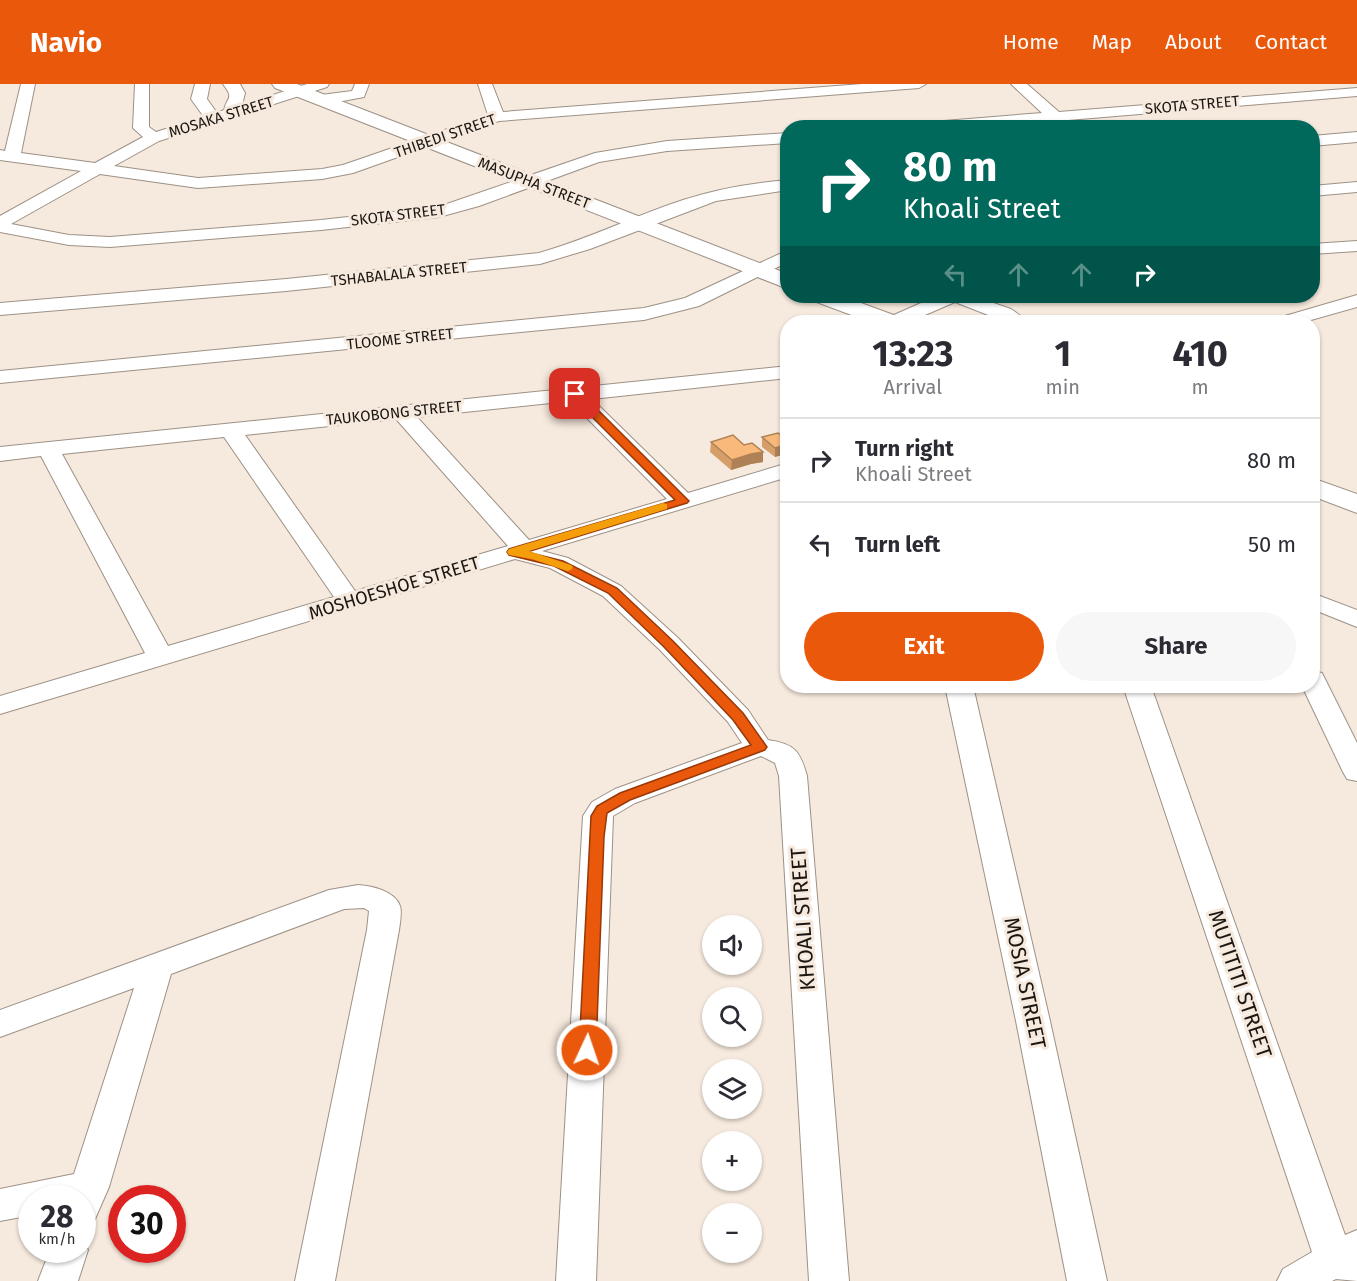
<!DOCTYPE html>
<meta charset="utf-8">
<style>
:root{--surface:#fff;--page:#f7f7f7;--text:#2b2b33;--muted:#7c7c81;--line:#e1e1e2;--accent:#ea580c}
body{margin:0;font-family:"Fira Sans",sans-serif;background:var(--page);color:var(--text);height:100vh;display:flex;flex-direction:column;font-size:22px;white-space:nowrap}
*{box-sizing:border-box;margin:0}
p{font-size:20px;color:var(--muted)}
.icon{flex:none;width:33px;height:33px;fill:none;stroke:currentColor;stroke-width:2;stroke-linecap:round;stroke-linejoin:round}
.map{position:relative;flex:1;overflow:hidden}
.sheet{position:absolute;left:780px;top:231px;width:540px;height:378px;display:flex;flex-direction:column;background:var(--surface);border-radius:24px;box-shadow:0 2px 4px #0004}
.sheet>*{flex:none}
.guide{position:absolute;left:780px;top:36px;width:540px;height:183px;border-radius:24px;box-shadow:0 2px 4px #0004;background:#00695c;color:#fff;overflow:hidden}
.controls{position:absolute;left:702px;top:831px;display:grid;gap:12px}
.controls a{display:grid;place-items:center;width:60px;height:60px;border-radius:50%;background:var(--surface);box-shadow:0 2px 4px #0004;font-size:30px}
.speed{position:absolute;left:18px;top:1101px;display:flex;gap:12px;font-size:30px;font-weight:700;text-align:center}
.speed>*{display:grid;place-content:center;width:78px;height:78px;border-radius:50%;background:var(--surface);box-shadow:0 2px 4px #0004;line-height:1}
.speed small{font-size:15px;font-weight:400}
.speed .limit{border:9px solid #d22;background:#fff;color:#111}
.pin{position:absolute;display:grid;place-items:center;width:51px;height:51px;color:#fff;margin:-26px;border-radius:12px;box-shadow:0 3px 9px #0006}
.me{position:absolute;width:66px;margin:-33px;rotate:3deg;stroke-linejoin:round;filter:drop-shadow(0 0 4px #0008)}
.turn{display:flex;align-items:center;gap:21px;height:126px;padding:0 24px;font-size:27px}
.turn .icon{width:78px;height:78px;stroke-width:2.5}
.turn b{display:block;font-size:42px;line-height:51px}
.lanes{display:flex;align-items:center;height:57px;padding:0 24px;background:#0003;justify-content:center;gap:30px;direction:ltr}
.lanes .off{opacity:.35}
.eta{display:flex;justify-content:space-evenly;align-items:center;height:102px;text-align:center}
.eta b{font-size:36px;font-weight:700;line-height:42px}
.button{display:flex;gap:12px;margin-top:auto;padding:12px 24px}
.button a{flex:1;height:69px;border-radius:36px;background:var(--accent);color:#fff;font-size:24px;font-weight:700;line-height:69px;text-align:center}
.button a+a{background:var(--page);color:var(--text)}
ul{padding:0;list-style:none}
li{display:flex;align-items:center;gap:18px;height:84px;padding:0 24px;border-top:2px solid var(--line)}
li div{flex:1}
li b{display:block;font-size:22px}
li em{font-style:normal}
header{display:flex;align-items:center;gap:36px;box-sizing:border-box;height:84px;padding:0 30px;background:var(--accent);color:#fff}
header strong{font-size:28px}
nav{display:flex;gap:33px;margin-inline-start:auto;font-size:21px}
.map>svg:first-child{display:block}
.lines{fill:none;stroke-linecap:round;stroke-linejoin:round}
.minor-casing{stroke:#9d9186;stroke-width:2}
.major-casing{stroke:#9d9186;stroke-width:2}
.minor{fill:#fff;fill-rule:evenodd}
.major{fill:#fff;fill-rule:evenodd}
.wall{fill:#d69f6a}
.shaded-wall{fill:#ae8256}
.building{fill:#f9b97b;stroke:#ae8256;stroke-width:1.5}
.route{fill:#ea580c;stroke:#983908;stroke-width:1.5}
.slow{fill:#f59e0b}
.labels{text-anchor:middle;stroke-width:6;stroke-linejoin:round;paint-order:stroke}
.far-street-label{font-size:15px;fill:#1b1612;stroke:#f6e9dd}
.street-label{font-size:18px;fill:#1b1612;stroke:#f6e9dd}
.near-street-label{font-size:21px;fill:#1b1612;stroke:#f6e9dd}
</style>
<header>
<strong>Navio</strong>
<nav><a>Home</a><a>Map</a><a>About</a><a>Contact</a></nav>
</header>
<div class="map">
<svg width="1357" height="1197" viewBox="0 0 1357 1197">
<rect width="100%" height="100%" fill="#f6e9dd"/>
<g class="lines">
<defs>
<path id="minor" d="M21,0h14l-14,69 74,10 48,-26 -10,-9 2,-44h14v43l7,5 48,-15 -13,-18 4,-15h15l-3,15 10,14 7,-3c4,-15 10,-11 -1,-26h17l5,9 -3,12 65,-21h22l-2,3 -168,54 -45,25 84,12 124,-9 21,-4 145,-50 -10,-31h14l11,28 359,-28h64l-7,4 -420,33 -146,52 -31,6 -124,9 -98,-14 -89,50 58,11 41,2 211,-17 117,-13 157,-54 72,-12 121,-8v10l-121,8 -68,11 -120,44 -40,11 -118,13 -211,17 -41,-2 -69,-13v-16l81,-45 -81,-11v-10l5,1z
M355,0h14l-5,13 -43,8 -8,-5 8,-5 31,-4z
M1011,0h16l32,28 298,-24v8l-289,24 2,3 -2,3 -5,2 -12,-6 -69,6h-71l8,-5 123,-10z
M1357,48v10l-45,4v-10z
M788,96v10l-72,11 -126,48 -50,15 -254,27 -286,24v-12l286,-24 253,-26c50,-14 95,-37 144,-53 34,-11 69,-17 105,-20z
M1357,98v10l-45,4v-10z
M1357,157v10l-45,3v-10z
M788,166v12l-89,44 -55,14 -644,63v-12l644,-63 41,-10z
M1357,211v12l-53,15h-29l3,-4z
M937,212h36l38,13 18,13h-23l-51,-20 -46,20h-25l3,-4z
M788,282v12l-196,21 96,94 100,-30v14l-246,74 26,7 53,28 57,52 70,72 20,30c27,4 32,11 39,36l42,505h-40l-30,-505 -4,-13 -14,-7 -126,47 -22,13 -17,465h-40l27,-465 9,-14 23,-13 127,-46 -14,-21 -68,-72 -57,-54 -53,-28 -35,-9 -515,155v-18l145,-43 -104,-197 -41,5v-14zM570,317l97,98 -138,41 -112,-123zM396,335l112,127 -153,45 -110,-156zM224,353l110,160 -166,49 -106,-192z
M1312,509l45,17v17l-45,-18z
M1312,587l10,2 35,70v38l-10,-2 -4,-7 -41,-86h10z
M945,602h28l77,335 57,260h-40l-51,-260z
M1123,602h28l194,549 12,-5v51l-21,-2 -4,2h-55l6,-12 29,-17z
M358,801c14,1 37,6 42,21 2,6 0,17 -1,24l-64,351h-40l72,-351 2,-19 -5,-3 -20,1 -173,65 -62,213 -14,32 -13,5v-26h-50v17l-32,6v-32l74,-15 60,-186 -134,49v-27l329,-120z
M82,1154l6,12 -10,31h-40l12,-31h32z"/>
<path id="major" d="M272,0h25l491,190v15l-513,-201z
M811,212h31l57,21 4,5h-33l-56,-21z
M1312,394l45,16v19l-45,-17z"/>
</defs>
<use href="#minor" class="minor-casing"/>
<use href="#major" class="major-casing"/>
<use href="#minor" class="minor"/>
<use href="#major" class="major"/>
</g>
<path class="wall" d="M762,353l26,3v13l-13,4 -13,-10z
M711,358l52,10v10l-12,2 -20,6 -21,-18z"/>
<path class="shaded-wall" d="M788,360v9l-13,4v-9z
M763,368v10l-12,2 -20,6 1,-10 19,-6z"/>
<path class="building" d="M778,349l10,7v4l-13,4 -13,-11z
M733,351l11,10 8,-2 11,9 -12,2 -19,6 -21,-18z"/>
<path class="route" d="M571,307h8l110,110 -2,2 -160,49 36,9 54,27 56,53 70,72 24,34 -2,3 -135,50 -23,13 -3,24 -8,213 -2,5 -7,2 -6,-2 -2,-5 12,-234 6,-10 23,-13 131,-48 -18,-25 -69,-73 -56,-54 -54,-27 -45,-11 -2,-3 2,-3 166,-49 -104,-104z"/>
<path class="slow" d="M663,419l4,1v5l-138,42 42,14 2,2 -2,3 -4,1 -35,-12 -23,-4 -2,-3 2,-3z"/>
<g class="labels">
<g class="far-street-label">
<text transform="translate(1192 21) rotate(-5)" y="5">SKOTA STREET</text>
<text transform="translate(221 33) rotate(-17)" y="5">MOSAKA STREET</text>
<text transform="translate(445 52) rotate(-19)" y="5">THIBEDI STREET</text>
<text transform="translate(534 99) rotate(21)" y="5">MASUPHA STREET</text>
<text transform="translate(398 131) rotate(-7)" y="5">SKOTA STREET</text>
<text transform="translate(399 190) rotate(-6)" y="5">TSHABALALA STREET</text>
<text transform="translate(400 255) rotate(-6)" y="5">TLOOME STREET</text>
<text transform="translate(394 329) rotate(-6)" y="5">TAUKOBONG STREET</text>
</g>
<g class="street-label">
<text transform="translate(394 504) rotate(-17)" y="6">MOSHOESHOE STREET</text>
</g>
<g class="near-street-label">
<text transform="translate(803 835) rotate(-94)" y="7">KHOALI STREET</text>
<text transform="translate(1025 899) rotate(78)" y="7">MOSIA STREET</text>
<text transform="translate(1240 900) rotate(71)" y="7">MUTITITI STREET</text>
</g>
</g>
</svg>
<div class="controls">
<a><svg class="icon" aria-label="sound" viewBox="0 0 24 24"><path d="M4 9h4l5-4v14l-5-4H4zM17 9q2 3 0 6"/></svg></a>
<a><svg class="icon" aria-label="search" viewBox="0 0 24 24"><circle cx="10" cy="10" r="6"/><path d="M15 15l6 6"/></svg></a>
<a><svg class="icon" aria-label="layers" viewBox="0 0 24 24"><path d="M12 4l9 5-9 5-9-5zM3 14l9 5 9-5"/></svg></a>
<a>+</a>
<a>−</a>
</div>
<div class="speed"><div>28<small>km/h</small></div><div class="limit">30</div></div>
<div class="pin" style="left:575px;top:310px;background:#d93025"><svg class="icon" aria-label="arrive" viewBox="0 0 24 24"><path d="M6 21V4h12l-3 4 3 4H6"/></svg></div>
<svg class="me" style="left:587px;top:966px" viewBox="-20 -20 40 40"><circle r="17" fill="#ea580c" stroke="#fff" stroke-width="3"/><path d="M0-11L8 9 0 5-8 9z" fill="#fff"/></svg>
<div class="guide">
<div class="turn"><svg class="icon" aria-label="right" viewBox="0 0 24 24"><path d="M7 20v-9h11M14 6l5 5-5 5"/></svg><div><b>80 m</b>Khoali Street</div></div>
<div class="lanes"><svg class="icon off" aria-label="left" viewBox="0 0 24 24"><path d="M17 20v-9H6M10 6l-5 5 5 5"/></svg><svg class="icon off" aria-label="ahead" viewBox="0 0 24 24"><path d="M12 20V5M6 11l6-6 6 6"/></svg><svg class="icon off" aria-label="ahead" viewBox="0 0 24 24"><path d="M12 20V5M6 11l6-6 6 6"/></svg><svg class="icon" aria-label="right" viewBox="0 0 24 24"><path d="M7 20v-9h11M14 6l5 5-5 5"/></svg></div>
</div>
<section class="sheet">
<div class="eta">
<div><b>13:23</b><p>Arrival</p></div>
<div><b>1</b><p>min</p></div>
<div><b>410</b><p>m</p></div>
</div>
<ul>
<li><svg class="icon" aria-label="right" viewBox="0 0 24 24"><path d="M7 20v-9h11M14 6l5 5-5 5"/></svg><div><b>Turn right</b><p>Khoali Street</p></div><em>80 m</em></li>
<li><svg class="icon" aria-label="left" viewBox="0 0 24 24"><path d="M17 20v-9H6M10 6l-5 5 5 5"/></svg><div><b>Turn left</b></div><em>50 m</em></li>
</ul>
<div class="button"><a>Exit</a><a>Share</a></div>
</section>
</div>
